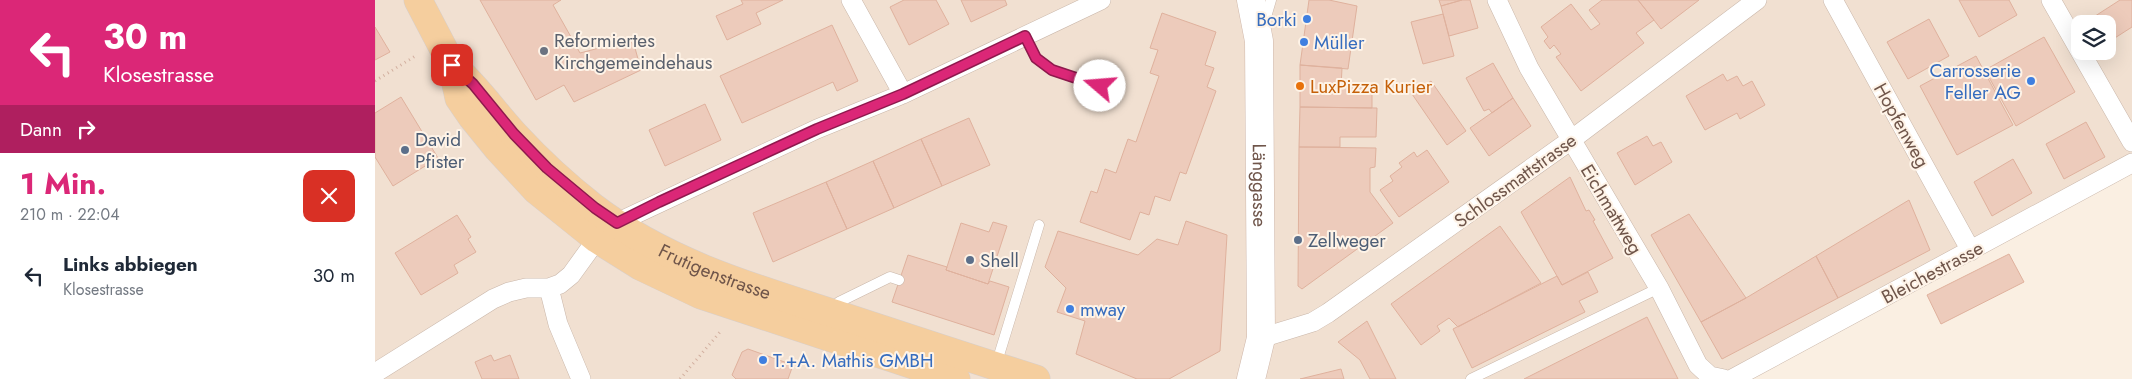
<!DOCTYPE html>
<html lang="de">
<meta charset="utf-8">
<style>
:root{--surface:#fff;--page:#f2f2f3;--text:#1f2937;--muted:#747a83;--accent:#db2777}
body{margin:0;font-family:Jost,sans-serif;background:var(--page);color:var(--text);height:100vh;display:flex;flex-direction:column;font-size:19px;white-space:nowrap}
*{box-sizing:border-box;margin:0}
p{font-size:16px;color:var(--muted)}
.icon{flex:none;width:28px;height:28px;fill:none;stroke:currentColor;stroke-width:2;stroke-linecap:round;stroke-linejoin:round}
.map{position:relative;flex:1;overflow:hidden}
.drawer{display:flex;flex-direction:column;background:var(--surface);width:375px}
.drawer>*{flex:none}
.top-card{background:#db2777;color:#fff;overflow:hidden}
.fabs{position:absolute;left:1696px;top:15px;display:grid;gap:10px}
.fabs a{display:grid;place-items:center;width:45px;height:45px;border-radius:10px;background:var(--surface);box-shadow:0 5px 20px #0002;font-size:25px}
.pin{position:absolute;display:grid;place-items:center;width:42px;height:42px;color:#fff;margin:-21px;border-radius:10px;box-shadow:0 2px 8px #0006}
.me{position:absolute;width:55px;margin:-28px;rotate:288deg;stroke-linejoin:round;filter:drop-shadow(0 0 4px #0008)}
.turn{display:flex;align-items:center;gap:18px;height:105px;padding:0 20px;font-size:22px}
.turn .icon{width:65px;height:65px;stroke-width:2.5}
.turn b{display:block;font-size:35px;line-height:42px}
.then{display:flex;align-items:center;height:48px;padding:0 20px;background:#0003;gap:10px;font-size:19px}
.round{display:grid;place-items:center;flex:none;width:52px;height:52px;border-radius:10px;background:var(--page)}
.overview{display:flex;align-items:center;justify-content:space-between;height:85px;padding:0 20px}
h1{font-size:30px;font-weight:700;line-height:38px;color:var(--accent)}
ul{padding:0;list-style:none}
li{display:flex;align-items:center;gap:15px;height:75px;padding:0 20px}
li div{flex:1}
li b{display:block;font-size:19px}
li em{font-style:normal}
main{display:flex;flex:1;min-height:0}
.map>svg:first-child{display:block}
.residential{fill:#f1e0d1;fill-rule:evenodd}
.building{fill:#edcbbb;stroke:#dfb19d}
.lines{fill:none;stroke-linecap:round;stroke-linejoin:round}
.lane-casing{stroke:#c9b6a9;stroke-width:11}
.street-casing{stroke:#c9b6a9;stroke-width:20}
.secondary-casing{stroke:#cfb7aa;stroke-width:29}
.primary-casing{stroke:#d7cfcc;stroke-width:29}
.path{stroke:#d2af9f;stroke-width:3;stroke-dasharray:1 4;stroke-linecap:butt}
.lane{stroke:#fff;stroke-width:10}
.street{stroke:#fff;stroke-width:19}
.secondary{stroke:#fff;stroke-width:28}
.primary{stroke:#f5ce9e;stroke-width:28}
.route-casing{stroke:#8e194d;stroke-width:12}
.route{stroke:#db2777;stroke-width:9}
.shop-dot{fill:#3f7fe0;stroke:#fef3e7;stroke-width:2}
.worship-dot{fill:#6b7280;stroke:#fef3e7;stroke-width:2}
.food-dot{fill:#e8710a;stroke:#fef3e7;stroke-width:2}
.service-dot{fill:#5c6f8a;stroke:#fef3e7;stroke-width:2}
.labels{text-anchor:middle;stroke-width:4;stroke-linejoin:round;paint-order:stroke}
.shop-label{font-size:19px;fill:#366cbe;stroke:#fef3e7;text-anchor:start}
.worship-label{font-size:19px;fill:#5b616d;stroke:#fef3e7;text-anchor:start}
.food-label{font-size:19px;fill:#c56008;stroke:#fef3e7;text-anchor:start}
.street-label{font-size:19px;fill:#6f554a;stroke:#fef3e7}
.service-label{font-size:19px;fill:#4e5e75;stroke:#fef3e7;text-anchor:start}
</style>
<main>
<section class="drawer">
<div class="top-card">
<div class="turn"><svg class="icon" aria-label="left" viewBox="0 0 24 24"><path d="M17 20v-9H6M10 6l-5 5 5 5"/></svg><div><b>30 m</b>Klosestrasse</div></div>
<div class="then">Dann<svg class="icon" aria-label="right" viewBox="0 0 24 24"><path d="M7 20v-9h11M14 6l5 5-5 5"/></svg></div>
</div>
<div class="overview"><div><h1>1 Min.</h1><p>210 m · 22:04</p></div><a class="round" style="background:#d93025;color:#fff"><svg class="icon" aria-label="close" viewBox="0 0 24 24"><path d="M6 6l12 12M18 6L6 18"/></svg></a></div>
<ul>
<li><svg class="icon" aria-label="left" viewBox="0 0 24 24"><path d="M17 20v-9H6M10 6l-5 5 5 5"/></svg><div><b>Links abbiegen</b><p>Klosestrasse</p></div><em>30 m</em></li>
</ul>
</section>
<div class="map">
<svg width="1757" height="379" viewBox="0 0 1757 379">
<rect width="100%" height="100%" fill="#faefe2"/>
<path class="residential" d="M0,0h1757v163l-400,216h-1357zM1705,24h27v27h-27z"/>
<path class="building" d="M105,0h81l-8,5 27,48 50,-13 5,8 6,22 -67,32 -10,-17 -28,15z
M366,0h42l-27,13 5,11 -34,16 -11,-24 27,-12z
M529,0h32l13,24 -40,21 -19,-38z
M586,0h44l2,5 -36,17z
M934,0h20l28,6 -9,63 -48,-4z
M1064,0h23l-21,6z
M1087,0h8l8,28 -29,8 -8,-30z
M1227,0h36l16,20 -18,13 8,10 -63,48 -25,-34 5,-3 -7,-9 -4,4 -6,-8 4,-4 -7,-10 30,-23 20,26 9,-6 -11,-14z
M1263,0h61l-38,29z
M1584,0h50l8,15 -38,22z
M1745,0h12v27l-25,16v-19h-16l-2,-4z
M787,13l54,19 -11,33 9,3 -7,19 9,4 -30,83 -6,-2 -10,29 -15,-5 -6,19 -9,-3 -10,28 -50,-18 11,-31 6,2 8,-24 11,4 12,-34 8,3 23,-66 -9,-3 8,-23 -8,-2z
M1068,14l11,42 -31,8 -12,-42z
M1554,19l20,37 -41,23 -21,-37z
M457,25l26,56 -21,10 -4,-9 -91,41 -22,-47z
M0,27l15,25 -15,8z
M1669,37l31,55 -59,34 -31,-56z
M1601,56l37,69 -56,30 -37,-69z
M1118,63l20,35 -21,15 -3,-4 -5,2 -18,-33z
M925,65l42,3 -1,19h31v21l-72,-1z
M1348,74l4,7 10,-5 6,10 9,-5 13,24 -25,14 -3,-6 -32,17 -19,-34z
M1056,81l35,50 -19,14 -35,-51z
M26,97l37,61 -45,28 -18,-29v-44z
M1138,98l18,28 -42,30 -19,-28z
M330,104l16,36 -56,26 -16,-36z
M925,107l77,1 -1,29h-36v10h-41z
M594,118l21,47 -48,21 -21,-47z
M1711,122l19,35 -41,22 -18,-35z
M1272,136l6,10 8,-4 11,20 -37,23 -18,-32z
M546,139l21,47 -48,22 -21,-47z
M924,147l77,1 -1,19 -5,1v24l23,31 -91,66 -4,-3z
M1052,150l22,32 -50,35 -19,-27 13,-9 -3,-5 12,-9 -3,-4 15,-11 3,5z
M1638,159l19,34 -40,23 -18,-34z
M498,161l21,47 -47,21 -21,-47z
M1195,177l16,34 3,-1 6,10 -2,1 20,37 -51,27 -41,-73z
M451,182l21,47 -74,33 -20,-49z
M1534,200l21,50 -92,48 -22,-42z
M1314,214l57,84 -45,24 -50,-87z
M82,215l14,22 -3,2 8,13 -22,13 4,8 -37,22 -26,-42z
M811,221l41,14 -7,116 -51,28h-32l-61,-25 9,-33 -28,-9 9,-24 -21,-21 13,-36 80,24 19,-16 21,6z
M618,222l14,4 -19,58 -42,-14 15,-47 28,9z
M1125,226l41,57 -83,44 -9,-9 -12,8 3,5 -19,14 -30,-41z
M1634,254l15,28 -83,42 -14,-29z
M533,255l39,12 -1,3 42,14 2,-3 19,6 -15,48 -102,-33z
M1441,256l22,42 -116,61 -21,-37 45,-24z
M1213,272l10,20 -19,9 6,11 -113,56 -19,-39 104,-53 5,9z
M1272,317l31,62h-154z
M992,321l29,58h-26l-10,-19 -22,-18z
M373,349l45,16 -5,14h-52l-4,-4 10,-23z
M116,355l3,6 16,-6 9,24h-37l-7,-17z
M966,369l3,10h-44z"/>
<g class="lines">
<defs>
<path id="lane" d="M889,24l7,-24
M650,37l11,21 16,12 48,16
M457,309l7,-7 51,-25 9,3
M621,365l43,-140
M1096,379l188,-91"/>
<path id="street" d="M476,0l52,94
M1122,0l32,68 130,220 39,77 12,11 14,3
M1458,0l138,251
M1676,0l29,51
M1705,51l52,91
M174,288l9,36 23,55
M886,338l52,-16 15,-9 243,-173 186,-140
M0,373l118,-74 16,-7 17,-4h23l11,-4 11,-9 26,-36 28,-20 192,-90 86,-35 198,-94
M1357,379l400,-216"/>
<g id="secondary">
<path id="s1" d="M876,0l8,41 2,297 -10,41"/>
</g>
<g id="primary">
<path d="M43,0l34,65 7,33 13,19 26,32 38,41 61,49 43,27 61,29 255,84"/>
<path id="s2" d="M77,65c25,22 41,46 63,70 24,26 50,50 78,72 75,57 164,82 252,110 64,21 127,42 191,62"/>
</g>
</defs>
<use href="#lane" class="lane-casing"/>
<use href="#street" class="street-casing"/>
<use href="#secondary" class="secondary-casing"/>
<use href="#primary" class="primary-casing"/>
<path class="path" d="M0,81l42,-26
M305,379l40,-47"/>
<use href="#lane" class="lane"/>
<use href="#street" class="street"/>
<use href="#secondary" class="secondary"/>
<use href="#primary" class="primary"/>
</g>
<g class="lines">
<defs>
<path id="route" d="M77,65l21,19 41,50 33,34 48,40 22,15 42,-21 158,-73 86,-35 122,-58 11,22 16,12 48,16"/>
</defs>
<use href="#route" class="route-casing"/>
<use href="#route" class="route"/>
</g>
<g class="shop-dot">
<circle cx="932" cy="19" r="5"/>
<circle cx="929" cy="42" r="5"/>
<circle cx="1656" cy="81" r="5"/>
<circle cx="695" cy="309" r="5"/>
<circle cx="388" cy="360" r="5"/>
</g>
<circle class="worship-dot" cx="169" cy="51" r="5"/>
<circle class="food-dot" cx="925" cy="86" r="5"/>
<g class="service-dot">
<circle cx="30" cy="150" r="5"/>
<circle cx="923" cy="240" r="5"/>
<circle cx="595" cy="260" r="5"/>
</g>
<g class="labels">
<g class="shop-label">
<text x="922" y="26" text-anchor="end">Borki</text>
<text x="939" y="49">Müller</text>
<text x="1646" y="77" text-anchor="end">Carrosserie<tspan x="1646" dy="22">Feller AG</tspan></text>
<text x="705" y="316">mway</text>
<text x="398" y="367">T.+A. Mathis GMBH</text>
</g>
<g class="worship-label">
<text x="179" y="47">Reformiertes<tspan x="179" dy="22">Kirchgemeindehaus</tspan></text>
</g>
<g class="food-label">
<text x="935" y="93">LuxPizza Kurier</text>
</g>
<g class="street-label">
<text transform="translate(1527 125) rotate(61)" y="7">Hopfenweg</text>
<text transform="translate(1140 180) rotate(-36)" y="7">Schlossmattstrasse</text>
<text dy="7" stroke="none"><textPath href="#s1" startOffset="186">Länggasse</textPath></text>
<text transform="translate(1237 209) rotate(59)" y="7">Eichmattweg</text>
<text dy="7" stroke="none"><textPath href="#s2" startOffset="339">Frutigenstrasse</textPath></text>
<text transform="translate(1557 272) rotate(-28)" y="7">Bleichestrasse</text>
</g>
<g class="service-label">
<text x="40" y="146">David<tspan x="40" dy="22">Pfister</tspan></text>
<text x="933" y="247">Zellweger</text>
<text x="605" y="267">Shell</text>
</g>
</g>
</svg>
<div class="fabs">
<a><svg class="icon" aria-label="layers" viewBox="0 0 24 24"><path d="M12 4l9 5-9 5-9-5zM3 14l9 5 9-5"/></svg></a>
</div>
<div class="pin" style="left:77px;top:65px;background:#d93025"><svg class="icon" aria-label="arrive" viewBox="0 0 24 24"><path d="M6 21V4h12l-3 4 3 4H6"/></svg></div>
<svg class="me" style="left:725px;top:86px" viewBox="-20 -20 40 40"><circle r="19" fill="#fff"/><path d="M0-13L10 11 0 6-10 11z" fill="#db2777"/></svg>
</div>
</main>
